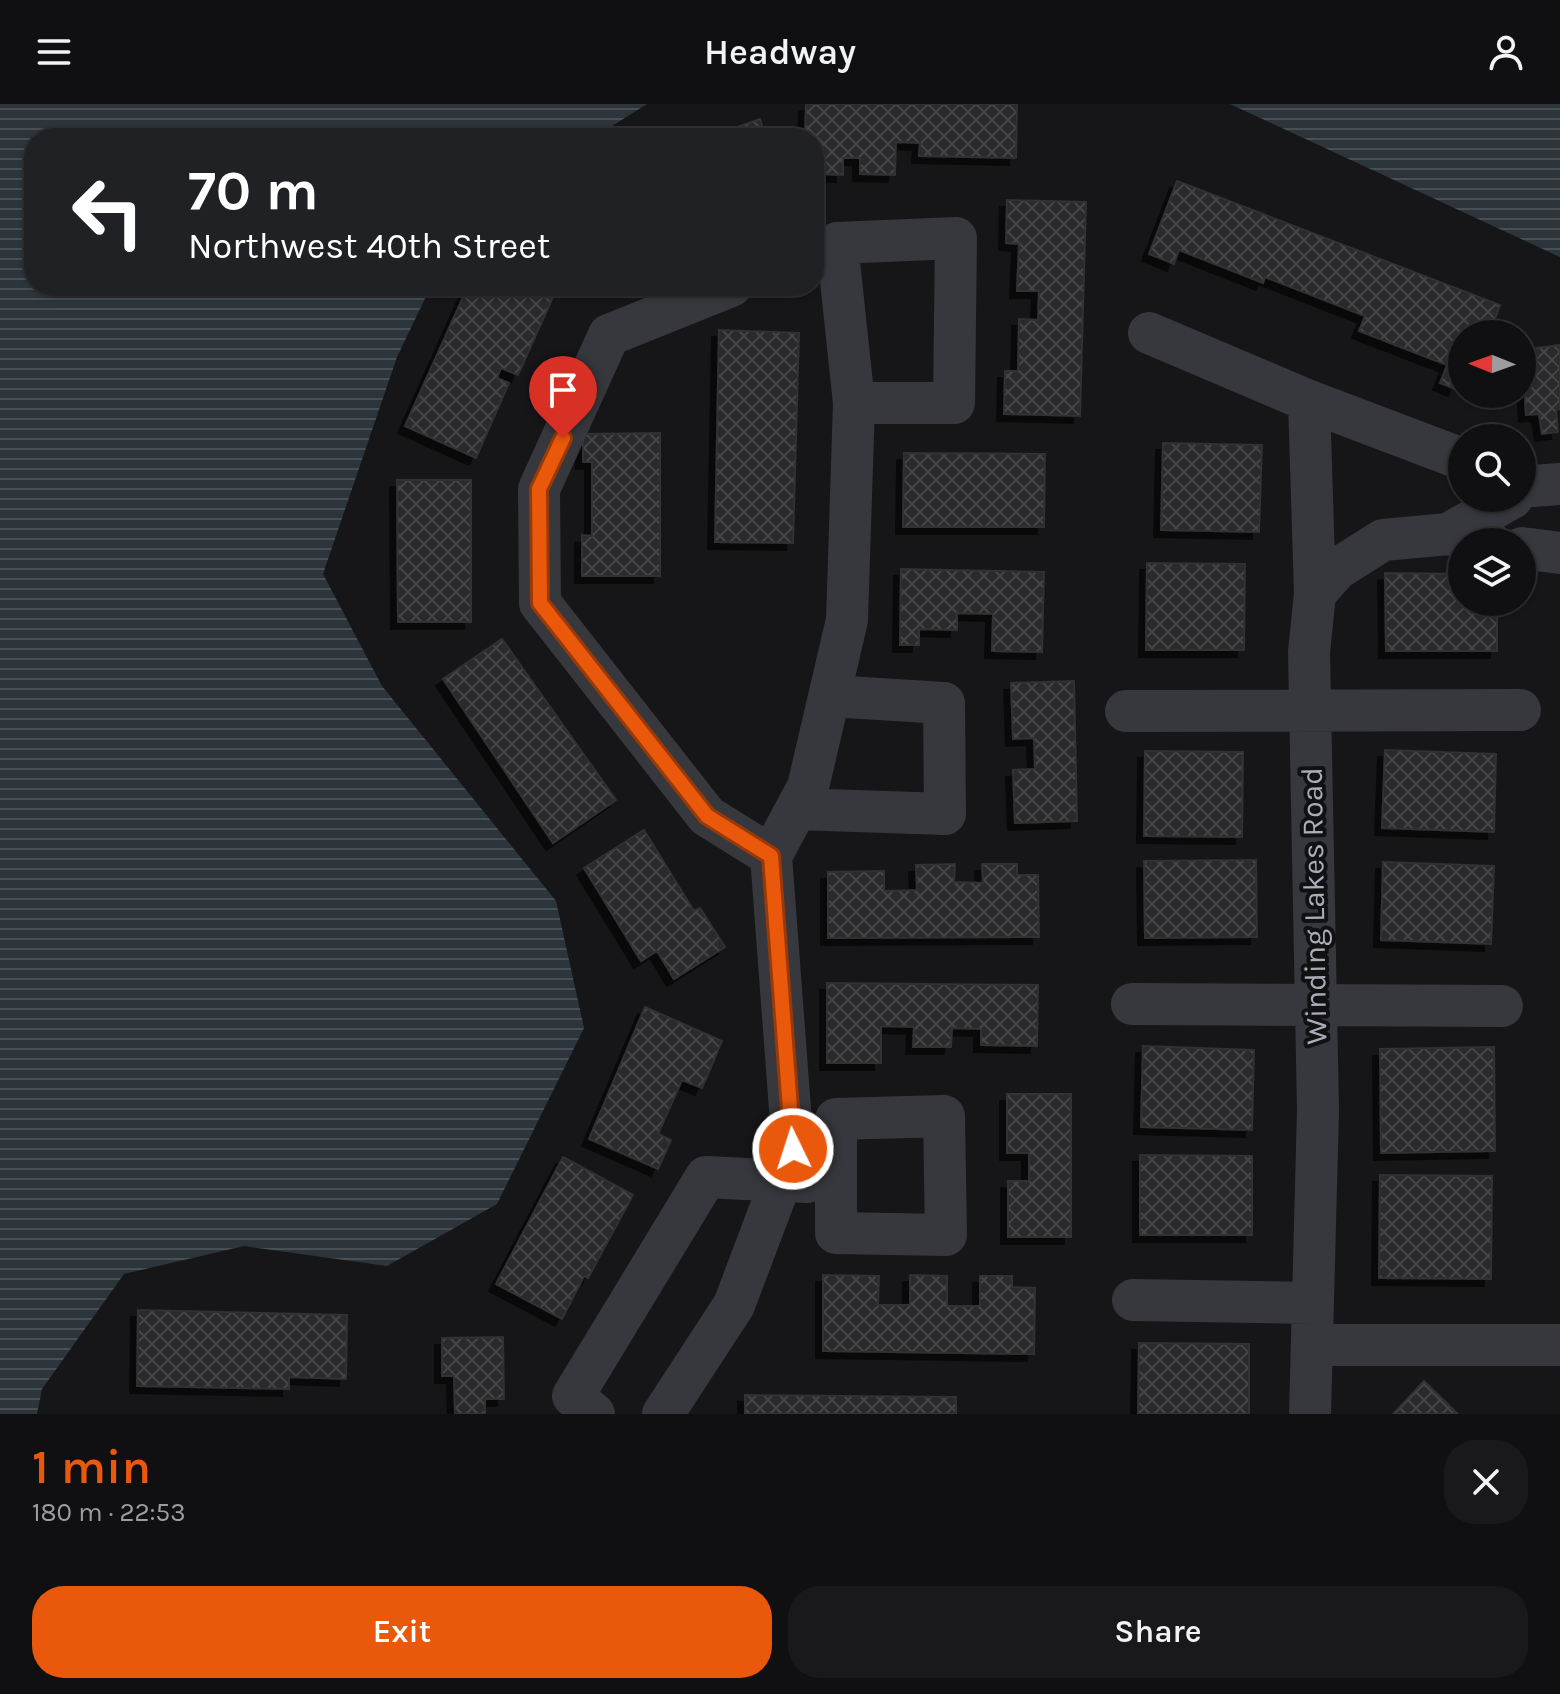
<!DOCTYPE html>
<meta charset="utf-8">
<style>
:root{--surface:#101012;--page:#19191b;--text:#f1f3f6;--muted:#9c9d9f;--line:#303032;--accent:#ea580c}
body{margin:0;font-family:Karla,sans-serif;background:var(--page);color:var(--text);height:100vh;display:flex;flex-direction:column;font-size:30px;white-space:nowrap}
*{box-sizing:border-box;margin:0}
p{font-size:26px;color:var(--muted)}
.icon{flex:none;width:44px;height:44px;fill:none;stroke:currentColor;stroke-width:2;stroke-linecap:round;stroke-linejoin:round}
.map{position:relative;height:1310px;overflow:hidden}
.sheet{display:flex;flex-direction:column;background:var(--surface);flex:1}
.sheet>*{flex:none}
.banner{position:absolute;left:24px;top:24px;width:800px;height:168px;border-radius:32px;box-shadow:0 2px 6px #0004,0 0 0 2px var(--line);background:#202124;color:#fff;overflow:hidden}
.needle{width:52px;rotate:271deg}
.buttons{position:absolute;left:1448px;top:216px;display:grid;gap:16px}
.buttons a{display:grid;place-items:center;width:88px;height:88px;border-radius:50%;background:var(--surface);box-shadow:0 2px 6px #0004,0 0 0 2px var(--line);font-size:40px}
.pin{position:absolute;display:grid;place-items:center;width:68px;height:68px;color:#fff;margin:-82px -34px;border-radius:50% 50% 50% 0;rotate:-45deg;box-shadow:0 0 8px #0007}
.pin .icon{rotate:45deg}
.me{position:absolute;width:88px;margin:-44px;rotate:356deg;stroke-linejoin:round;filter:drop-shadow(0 0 6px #0008)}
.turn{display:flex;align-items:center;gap:28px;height:168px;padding:0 32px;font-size:36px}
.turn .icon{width:104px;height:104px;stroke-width:2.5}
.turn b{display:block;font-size:56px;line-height:68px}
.round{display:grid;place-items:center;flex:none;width:84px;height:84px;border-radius:32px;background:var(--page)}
.overview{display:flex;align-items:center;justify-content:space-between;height:136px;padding:0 32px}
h1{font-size:48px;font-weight:600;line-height:60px;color:var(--accent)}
.button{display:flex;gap:16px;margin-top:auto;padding:16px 32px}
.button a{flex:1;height:92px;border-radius:32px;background:var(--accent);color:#fff;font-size:32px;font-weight:600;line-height:92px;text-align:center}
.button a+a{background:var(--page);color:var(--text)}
header{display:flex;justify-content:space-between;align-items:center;height:104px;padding:0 32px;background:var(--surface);font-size:36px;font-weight:600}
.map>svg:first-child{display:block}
.water{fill:url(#water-rules)}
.building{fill:url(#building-cross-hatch);stroke:#303034;stroke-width:2;filter:url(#shadow)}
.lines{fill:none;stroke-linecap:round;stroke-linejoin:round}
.minor{stroke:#37383d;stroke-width:42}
.route-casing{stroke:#983908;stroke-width:20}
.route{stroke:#ea580c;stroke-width:14}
.labels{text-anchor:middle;stroke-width:8;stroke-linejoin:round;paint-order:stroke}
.street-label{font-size:30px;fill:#a8adb8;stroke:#111113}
</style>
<header><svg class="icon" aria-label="menu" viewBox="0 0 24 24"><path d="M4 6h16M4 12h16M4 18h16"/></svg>Headway<svg class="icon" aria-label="person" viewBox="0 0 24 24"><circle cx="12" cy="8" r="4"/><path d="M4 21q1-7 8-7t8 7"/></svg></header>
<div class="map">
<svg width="1560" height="1310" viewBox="0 0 1560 1310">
<defs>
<pattern id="water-rules" width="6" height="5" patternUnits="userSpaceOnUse" patternTransform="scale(2)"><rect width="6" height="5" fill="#2c353c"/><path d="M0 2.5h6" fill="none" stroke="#485056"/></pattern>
<pattern id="building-cross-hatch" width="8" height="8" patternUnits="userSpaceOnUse" patternTransform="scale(2)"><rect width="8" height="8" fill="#29292c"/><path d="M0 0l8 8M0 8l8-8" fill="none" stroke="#454548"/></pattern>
<filter id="shadow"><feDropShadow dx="-7" dy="7" stdDeviation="0" flood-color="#0009"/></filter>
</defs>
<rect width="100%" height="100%" fill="#161618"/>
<path class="water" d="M0,0h647l-54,34h-559v148h397l-34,71 -74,217 59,112 174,215 28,127 -87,176 -110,62 -143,-20 -120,28 -82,115 -5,25h-37z
M1230,0h330v153z"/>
<path class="building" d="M806,0h211l-1,54 -97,-2 1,-13 -24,-1 -1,33 -35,-1v-16h-17v17l-29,-1v-36h-9z
M760,15l6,19h-61z
M1177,77l323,124 -11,29h-27v38l-7,17 -15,-6 7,-18 -88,-34 6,-15 -100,-39 -2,6 -84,-33 -5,14 -25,-10z
M1007,96l79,2 -6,214 -76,-2 1,-43h13l1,-52 19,1 1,-29h-22l2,-47 -13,-1z
M468,182h90l-40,89 -17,-7 -4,10 12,5 -33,75 -71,-32z
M719,226l80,3 -6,210 -78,-1z
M1560,241v64l-4,1 2,22 -16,2 -3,-20 -13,1 -4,-65z
M660,329v143h-78v-41l10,1v-74h-9v-28z
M1163,339l99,2 -3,87 -98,-2z
M904,349l141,1 -1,73h-141z
M397,376h74v142h-73z
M1147,459l98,1 -1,86h-98z
M901,465l143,3 -2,80 -50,-1 1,-37 -36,-1v17l-38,-1v16h-19z
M1385,469l77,1v28h35v49h-111z
M502,535l114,161 -63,43 -110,-164z
M1074,577l3,140 -62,2 -2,-53 22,-1 -1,-31 -21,1 -2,-56z
M1385,646l111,4 -2,78 -112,-4z
M1145,647l98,1 -1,85 -98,-1z
M644,726l50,81 6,-3 25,39 -51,32 -17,-28 -16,10 -57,-93z
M1256,756l1,77 -112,1 -1,-77z
M1383,758l111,4 -3,78 -110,-4z
M955,760l-1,18 29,1 -1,-19h35v11h21l1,62 -211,1v-66l56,-1v20l33,-1 -1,-25z
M827,879l211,2 -1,61 -56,-1v-16l-29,-1 -1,19h-38l1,-20 -33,-1v37h-54z
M645,903l77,34 -20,47 -20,-8 -24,54 13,6 -13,29 -69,-30z
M1143,942l111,4 -2,80 -111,-3z
M1494,943l1,104 -114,2 -1,-104z
M1007,990h64v143h-63v-56h21v-28h-22z
M1140,1051l112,1v79h-112z
M563,1053l70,38 -45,83 -4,-2 -22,43 -66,-35z
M1380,1071l112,1 -1,103 -112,-1z
M823,1171l56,1 -1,29h32v-30l37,1v30h33v-30h32v11l23,1 -1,66 -211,-3z
M138,1206l209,5 -1,64 -57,-2v12l-152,-3z
M503,1233l1,62h-19v15h-30l-1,-38h-12v-38z
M1139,1239l110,1v70h-111z
M1424,1277l34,33h-65z
M745,1291l211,2v17h-211z"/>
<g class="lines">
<path class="minor" d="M837,139l119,-5 -2,165h-100
M731,182l-122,49 -70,154 1,114 167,213 64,40 37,-69 39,-167 7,-217 -17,-160 -23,9
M1149,229l160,68 6,193
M1309,297l153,58
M1533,382l27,-2
M1448,430l64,-36
M1522,444l38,5
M1126,607l394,-1
M796,705l149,5 -1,-111 -114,-7
M1132,900l370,2
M944,1012l2,119 -110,-2v-114z
M1133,1196l180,3
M1312,1241h248
M594,1310l-21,-18 133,-219 101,5
M663,1310l71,-109 59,-156 -22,-293
M1310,1310l8,-304 -9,-458 6,-58 22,-25 46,-29 65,-6 42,8"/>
</g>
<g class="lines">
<defs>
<path id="route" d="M563,334l-24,51 1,114 167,213 64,40 22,293"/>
</defs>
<use href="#route" class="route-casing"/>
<use href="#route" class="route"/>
</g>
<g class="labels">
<g class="street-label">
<text transform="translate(1314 802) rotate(-91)" y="10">Winding Lakes Road</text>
</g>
</g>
</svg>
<div class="buttons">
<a><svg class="needle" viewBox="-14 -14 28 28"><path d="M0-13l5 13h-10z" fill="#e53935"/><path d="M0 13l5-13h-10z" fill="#9c9d9f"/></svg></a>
<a><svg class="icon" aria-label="search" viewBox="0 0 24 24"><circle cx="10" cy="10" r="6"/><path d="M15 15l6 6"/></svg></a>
<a><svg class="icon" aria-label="layers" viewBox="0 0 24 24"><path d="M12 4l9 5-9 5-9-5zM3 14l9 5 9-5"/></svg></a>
</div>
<div class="pin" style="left:563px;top:334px;background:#d93025"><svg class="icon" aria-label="arrive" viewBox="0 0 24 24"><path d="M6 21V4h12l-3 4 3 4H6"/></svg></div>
<svg class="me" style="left:793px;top:1045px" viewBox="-20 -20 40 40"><circle r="17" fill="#ea580c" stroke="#fff" stroke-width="3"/><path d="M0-11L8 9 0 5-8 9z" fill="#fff"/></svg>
<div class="banner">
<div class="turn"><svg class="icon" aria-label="left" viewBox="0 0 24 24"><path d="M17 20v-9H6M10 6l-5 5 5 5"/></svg><div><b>70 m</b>Northwest 40th Street</div></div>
</div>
</div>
<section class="sheet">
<div class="overview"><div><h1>1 min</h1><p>180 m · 22:53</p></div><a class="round"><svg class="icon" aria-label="close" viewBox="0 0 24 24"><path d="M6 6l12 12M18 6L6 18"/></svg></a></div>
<div class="button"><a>Exit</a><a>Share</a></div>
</section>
